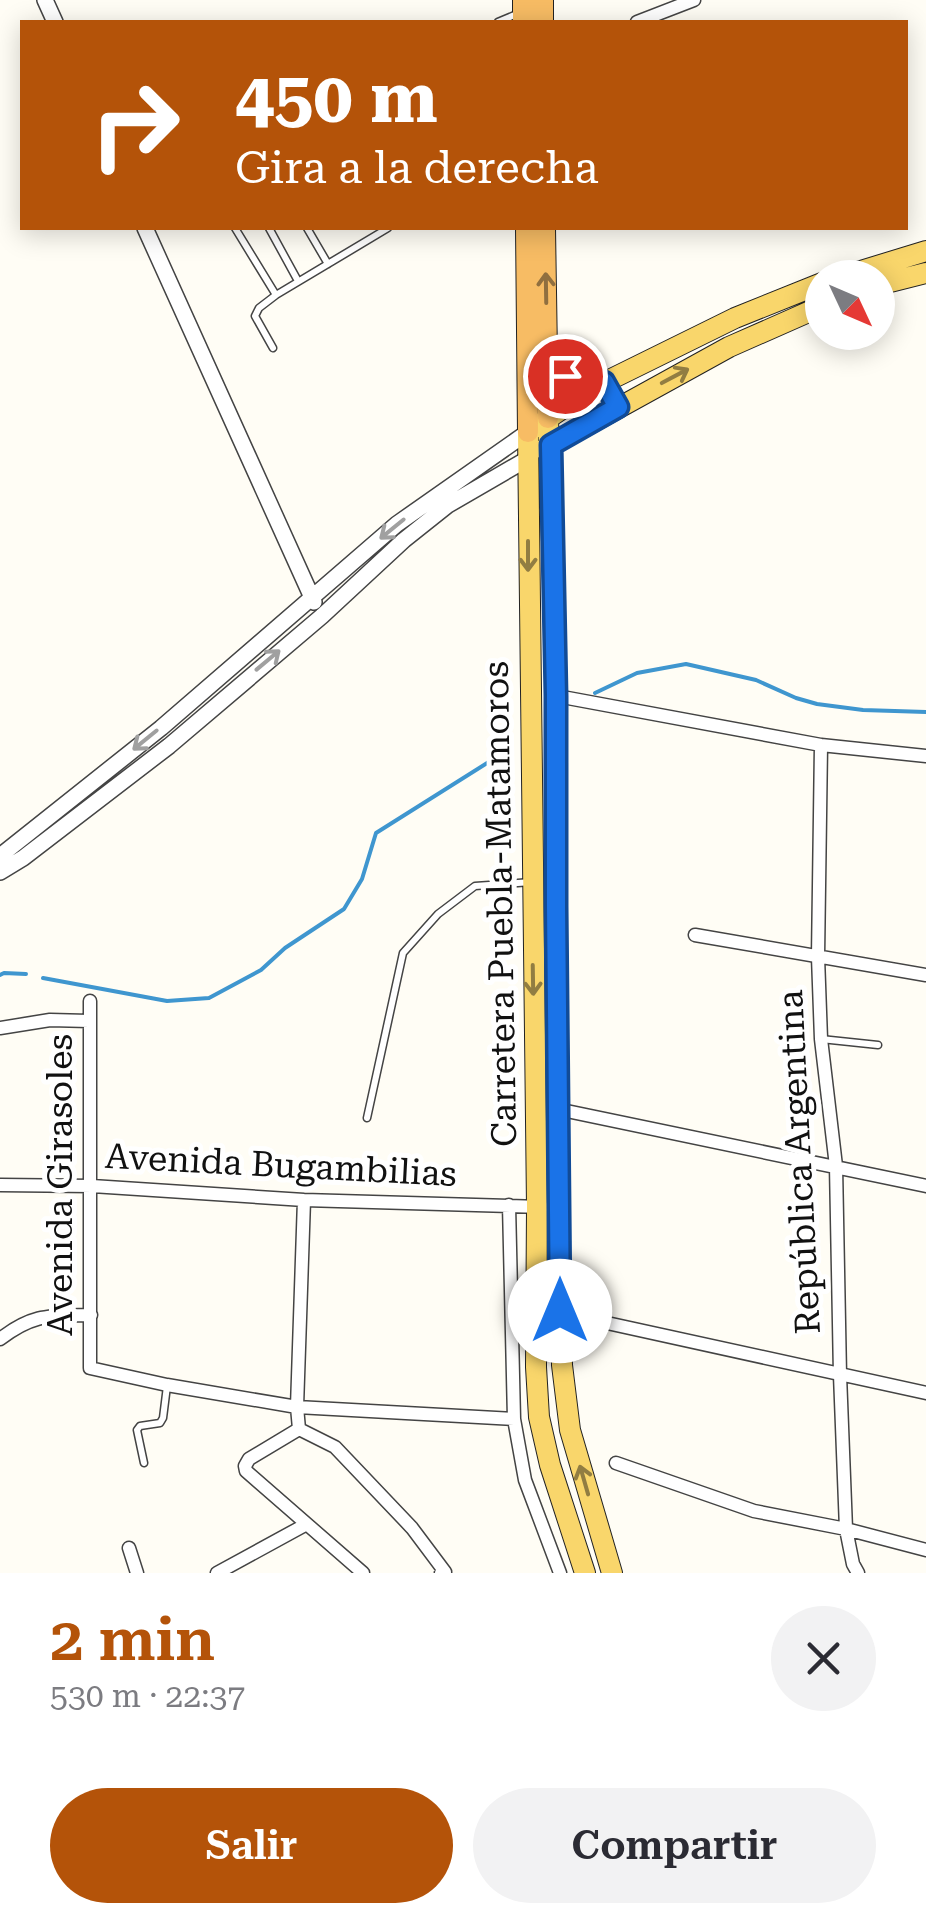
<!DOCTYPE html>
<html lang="es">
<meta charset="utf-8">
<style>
:root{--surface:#fff;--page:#f2f2f3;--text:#2b2b33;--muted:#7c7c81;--accent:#b45309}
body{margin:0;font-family:"Roboto Serif",serif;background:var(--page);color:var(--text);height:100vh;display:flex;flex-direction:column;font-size:38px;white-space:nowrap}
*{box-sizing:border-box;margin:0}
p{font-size:32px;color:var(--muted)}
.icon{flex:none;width:55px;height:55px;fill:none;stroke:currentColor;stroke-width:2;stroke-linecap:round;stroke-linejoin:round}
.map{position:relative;height:1573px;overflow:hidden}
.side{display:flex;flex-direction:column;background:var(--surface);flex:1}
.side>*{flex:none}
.guide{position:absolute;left:20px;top:20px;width:888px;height:210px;border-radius:0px;box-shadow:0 5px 25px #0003;background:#b45309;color:#fff;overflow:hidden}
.needle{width:65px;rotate:134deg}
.controls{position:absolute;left:805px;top:260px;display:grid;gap:20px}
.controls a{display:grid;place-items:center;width:90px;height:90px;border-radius:50%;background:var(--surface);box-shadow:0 5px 25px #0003;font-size:50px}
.pin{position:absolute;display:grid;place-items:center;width:85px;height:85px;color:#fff;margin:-42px;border:5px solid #fff;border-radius:50%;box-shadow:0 2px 10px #0007}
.me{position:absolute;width:110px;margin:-55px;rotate:0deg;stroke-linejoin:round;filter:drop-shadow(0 0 8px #0008)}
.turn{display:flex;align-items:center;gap:35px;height:210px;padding:0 50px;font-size:45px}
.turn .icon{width:130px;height:130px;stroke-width:2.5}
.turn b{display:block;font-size:70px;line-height:85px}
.round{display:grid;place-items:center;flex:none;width:105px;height:105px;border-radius:52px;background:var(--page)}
.summary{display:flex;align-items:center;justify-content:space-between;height:170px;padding:0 50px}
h1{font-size:60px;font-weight:600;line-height:75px;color:var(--accent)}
.action{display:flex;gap:20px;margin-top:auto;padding:20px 50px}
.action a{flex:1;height:115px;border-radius:60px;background:var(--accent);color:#fff;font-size:40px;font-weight:600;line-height:115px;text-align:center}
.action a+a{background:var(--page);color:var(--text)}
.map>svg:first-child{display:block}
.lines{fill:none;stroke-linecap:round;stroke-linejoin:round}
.stream{stroke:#3f96cf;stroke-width:4}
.service-casing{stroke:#444;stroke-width:9}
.minor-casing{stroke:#444;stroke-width:15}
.tertiary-casing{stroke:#444;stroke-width:18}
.primary-casing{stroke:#222;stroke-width:22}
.trunk-casing{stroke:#222;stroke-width:22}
.service{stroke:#fff;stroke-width:6}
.minor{stroke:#fff;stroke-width:12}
.tertiary{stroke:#fff;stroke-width:15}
.primary{stroke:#f9d66b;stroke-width:20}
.trunk{stroke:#f7bc64;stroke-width:20}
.oneway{stroke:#906f3f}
.oneway2{stroke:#917d42}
.oneway3{stroke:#a0a0a0}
.route-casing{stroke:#114b97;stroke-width:25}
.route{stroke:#1a73e8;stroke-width:18}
.labels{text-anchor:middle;stroke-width:10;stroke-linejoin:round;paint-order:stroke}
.street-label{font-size:35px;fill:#111;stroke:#fff}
</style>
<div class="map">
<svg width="926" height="1573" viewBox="0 0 926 1573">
<rect width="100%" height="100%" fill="#fffdf5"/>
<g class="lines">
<path class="stream" d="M595,693l42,-20 49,-9 70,16 40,18 21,6 46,6 63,2
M0,975l4,-2 22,1
M43,978l124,23 42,-3 52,-28 24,-22 59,-39 18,-30 14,-46 127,-80"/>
<defs>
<path id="service" d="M498,22l19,-8
M235,228l41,67
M269,228l29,53
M307,228l21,36
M273,348l-18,-32 4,-8 17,-13 112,-67
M821,1039l57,6
M367,1118l36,-165 35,-39 37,-28 56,-4
M144,1463l-7,-33 3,-4 20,-3 3,-5 4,-32"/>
<path id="minor" d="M637,22l57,-22
M557,696l264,49 105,11
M821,745l-3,212 3,82 15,127 4,209 6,154 7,35 5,9
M695,935l231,40
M90,1001v367l77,17 130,22 217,12
M0,1028l50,-8 39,1
M557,1109l369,77
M0,1185l92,1 212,14 238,7
M509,1205l5,214 11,61 35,93
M607,1323l319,70
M0,1339c34,-26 50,-23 91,-24
M299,1429l-2,-22 7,-207
M299,1429l-50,30 -4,7 1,5 117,102
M299,1429l36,18 77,81 33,44 -4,1
M616,1463l138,48 92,18 80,21
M129,1548l8,25
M217,1573l88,-48"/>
<path id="tertiary" d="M45,0l10,22
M145,228l169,374
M0,856l161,-128 236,-204 131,-92
M0,872l23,-14 146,-112 153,-130 82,-76 44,-35 81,-47"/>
<path id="primary" d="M838,278l88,-27
M878,285l48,-12
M548,418l9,278v413l5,256 8,65 42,143
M544,449l185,-102 93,-41
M585,1573l-35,-108 -11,-48 -3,-50 1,-160 -9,-775 65,-44 142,-70 87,-35"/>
<path id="trunk" d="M523,0v22
M543,0v22
M526,228l2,204
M545,228l3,190
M548,349c8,22 22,34 45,39"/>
</defs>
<use href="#service" class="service-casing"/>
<use href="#minor" class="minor-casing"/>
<use href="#tertiary" class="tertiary-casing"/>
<use href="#primary" class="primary-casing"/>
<use href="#trunk" class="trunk-casing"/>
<use href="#service" class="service"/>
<use href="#minor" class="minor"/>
<use href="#tertiary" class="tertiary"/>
<use href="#primary" class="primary"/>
<use href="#trunk" class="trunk"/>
</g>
<defs><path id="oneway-shaft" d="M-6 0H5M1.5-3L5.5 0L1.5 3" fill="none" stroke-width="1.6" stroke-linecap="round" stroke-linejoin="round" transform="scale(2.5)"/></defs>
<use class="oneway" href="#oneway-shaft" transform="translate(546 288) rotate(-91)"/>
<g class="oneway2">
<use href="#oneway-shaft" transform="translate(675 376) rotate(-28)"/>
<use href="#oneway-shaft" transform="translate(528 556) rotate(90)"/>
<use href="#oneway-shaft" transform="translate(533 980) rotate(89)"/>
<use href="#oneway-shaft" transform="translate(584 1480) rotate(-106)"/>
</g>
<g class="oneway3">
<use href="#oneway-shaft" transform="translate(392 529) rotate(141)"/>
<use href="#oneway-shaft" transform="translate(268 660) rotate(-40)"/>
<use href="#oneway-shaft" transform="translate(145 740) rotate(141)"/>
</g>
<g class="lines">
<defs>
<path id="route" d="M560,1311l-4,-405v-210l-5,-251 67,-38 -14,-25c-16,8 -25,4 -39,-6"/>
</defs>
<use href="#route" class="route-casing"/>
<use href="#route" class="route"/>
</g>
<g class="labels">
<g class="street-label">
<text transform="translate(500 904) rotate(-91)" y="12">Carretera Puebla-Matamoros</text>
<text transform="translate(799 1162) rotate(-93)" y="12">República Argentina</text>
<text transform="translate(281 1165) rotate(3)" y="12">Avenida Bugambilias</text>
<text transform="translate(60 1185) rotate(-90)" y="12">Avenida Girasoles</text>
</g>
</g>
</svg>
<div class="controls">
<a><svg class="needle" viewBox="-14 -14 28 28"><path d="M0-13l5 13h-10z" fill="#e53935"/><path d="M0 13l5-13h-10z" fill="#7c7c81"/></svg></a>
</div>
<div class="pin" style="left:565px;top:376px;background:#d93025"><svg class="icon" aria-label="arrive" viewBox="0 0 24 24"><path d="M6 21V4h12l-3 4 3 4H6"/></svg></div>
<svg class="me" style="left:560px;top:1311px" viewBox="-20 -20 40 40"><circle r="19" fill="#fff"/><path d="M0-13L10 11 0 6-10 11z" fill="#1a73e8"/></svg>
<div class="guide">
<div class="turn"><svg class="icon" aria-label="right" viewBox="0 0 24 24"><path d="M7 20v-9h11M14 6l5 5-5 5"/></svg><div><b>450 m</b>Gira a la derecha</div></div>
</div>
</div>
<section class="side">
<div class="summary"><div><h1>2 min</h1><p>530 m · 22:37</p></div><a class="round"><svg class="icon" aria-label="close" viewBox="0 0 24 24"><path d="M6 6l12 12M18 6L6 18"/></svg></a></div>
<div class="action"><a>Salir</a><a>Compartir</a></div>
</section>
